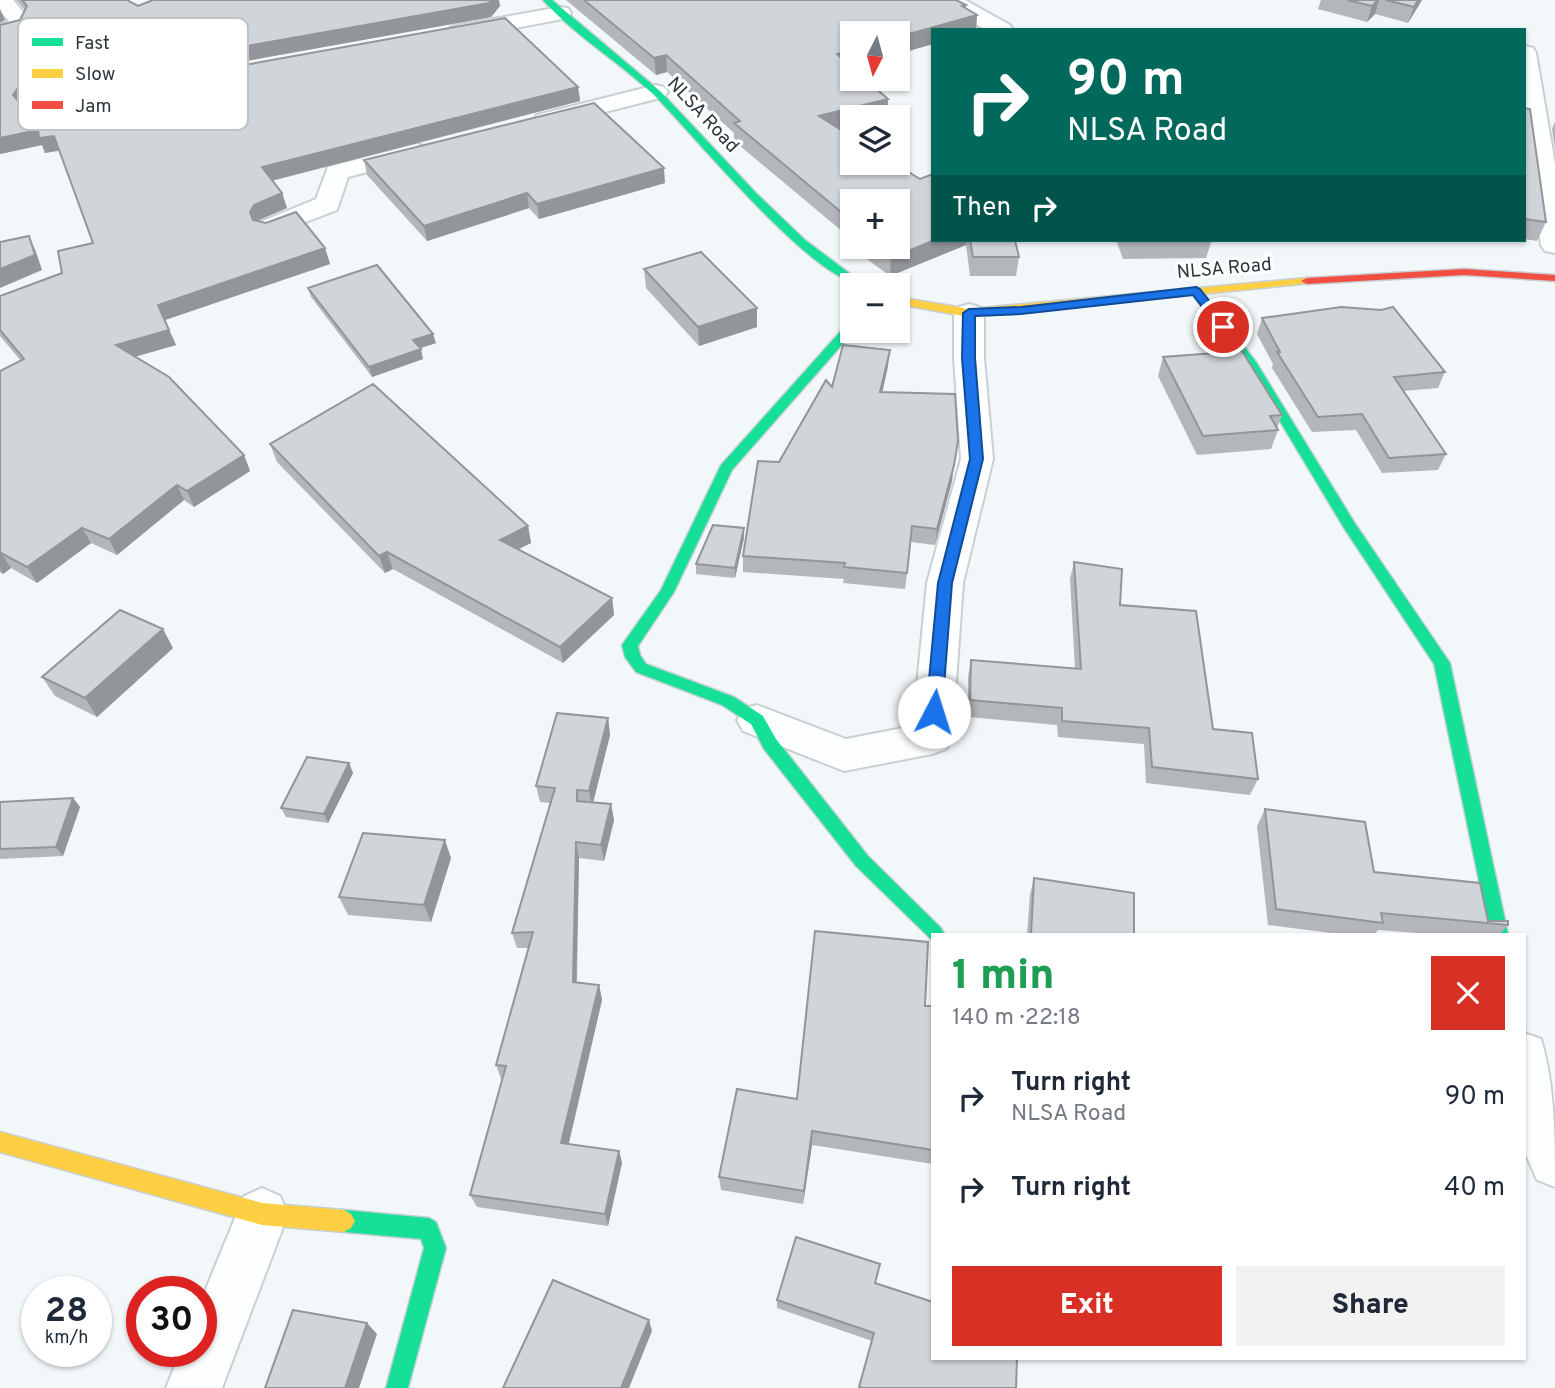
<!DOCTYPE html>
<meta charset="utf-8">
<style>
:root{--surface:#fff;--page:#f2f2f3;--text:#1f2937;--muted:#747a83;--accent:#d93025}
body{margin:0;font-family:Overpass,sans-serif;background:var(--page);color:var(--text);height:100vh;display:flex;flex-direction:column;font-size:26px;white-space:nowrap}
*{box-sizing:border-box;margin:0}
p{font-size:23px;color:var(--muted)}
.icon{flex:none;width:38px;height:38px;fill:none;stroke:currentColor;stroke-width:2;stroke-linecap:round;stroke-linejoin:round}
.map{position:relative;flex:1;overflow:hidden}
.side{position:absolute;left:931px;top:933px;width:595px;height:427px;display:flex;flex-direction:column;background:var(--surface);border-radius:0px;box-shadow:0 2px 5px #0004}
.side>*{flex:none}
.guide{position:absolute;left:931px;top:28px;width:595px;height:214px;border-radius:0px;box-shadow:0 2px 5px #0004;background:#00695c;color:#fff;overflow:hidden}
.needle{width:46px;rotate:186deg}
.fabs{position:absolute;left:840px;top:21px;display:grid;gap:14px}
.fabs a{display:grid;place-items:center;width:70px;height:70px;border-radius:0px;background:var(--surface);box-shadow:0 2px 5px #0004;font-size:35px}
.speed{position:absolute;left:21px;top:1276px;display:flex;gap:14px;font-size:35px;font-weight:700;text-align:center}
.speed>*{display:grid;place-content:center;width:91px;height:91px;border-radius:50%;background:var(--surface);box-shadow:0 2px 5px #0004;line-height:1}
.speed small{font-size:18px;font-weight:400}
.speed .limit{border:10px solid #d22;background:#fff;color:#111}
.pin{position:absolute;display:grid;place-items:center;width:60px;height:60px;color:#fff;margin:-30px;border:4px solid #fff;border-radius:50%;box-shadow:0 2px 7px #0007}
.me{position:absolute;width:77px;margin:-38px;rotate:5deg;stroke-linejoin:round;filter:drop-shadow(0 0 5px #0008)}
.turn{display:flex;align-items:center;gap:24px;height:147px;padding:0 21px;font-size:32px}
.turn .icon{width:91px;height:91px;stroke-width:2.5}
.turn b{display:block;font-size:49px;line-height:60px}
.then{display:flex;align-items:center;height:66px;padding:0 21px;background:#0003;gap:14px;font-size:26px}
.round{display:grid;place-items:center;flex:none;width:74px;height:74px;border-radius:0px;background:var(--page)}
.headline{display:flex;align-items:center;justify-content:space-between;height:119px;padding:0 21px}
h1{font-size:42px;font-weight:800;line-height:52px;color:#1e9e55}
.action{display:flex;gap:14px;margin-top:auto;padding:14px 21px}
.action a{flex:1;height:80px;border-radius:0px;background:var(--accent);color:#fff;font-size:28px;font-weight:800;line-height:80px;text-align:center}
.action a+a{background:var(--page);color:var(--text)}
ul{padding:0;list-style:none}
li{display:flex;align-items:center;gap:21px;height:91px;padding:0 21px}
li div{flex:1}
li b{display:block;font-size:26px}
li em{font-style:normal}
.map>svg:first-child{display:block}
.lines{fill:none;stroke-linecap:round;stroke-linejoin:round}
.street-casing{stroke:#c9d0d4;stroke-width:4}
.fast-casing{stroke:#c9d0d4;stroke-width:3}
.slow-casing{stroke:#c9d0d4;stroke-width:3}
.jam-casing{stroke:#c9d0d4;stroke-width:3}
.street{fill:#fdfefe;fill-rule:evenodd}
.fast{fill:#16e098;fill-rule:evenodd}
.slow{fill:#ffcf43;fill-rule:evenodd}
.jam{fill:#f24e42;fill-rule:evenodd}
.wall{fill:#b3b7bb;fill-rule:evenodd}
.shaded-wall{fill:#929599}
.building{fill:#d0d5da;stroke:#929599;stroke-width:2}
.route{fill:#1a73e8;stroke:#114b97;stroke-width:2}
.labels{text-anchor:middle;stroke-width:6;stroke-linejoin:round;paint-order:stroke}
.far-street-label{font-size:19px;fill:#2e383c;stroke:#fff}
.key{fill:#fff;stroke:#c0c3c4;stroke-width:2}
.key-label{font-size:19px;fill:#2e383c}
</style>
<div class="map">
<svg width="1555" height="1388" viewBox="0 0 1555 1388">
<rect width="100%" height="100%" fill="#f2f7fa"/>
<g class="lines">
<defs>
<path id="street" d="M0,0h13l18,21 -6,10 -25,8v-14l9,-4 -9,-10z
M939,0h26l45,25 3,5h-27l-44,-25z
M560,7l8,1 3,5 -3,5 -109,21 -8,-2 -3,-5 3,-5 8,-2z
M1525,46l8,2 3,5 19,111v89l-10,-2 -4,-6 -17,-119z
M656,85l8,2 4,5 -4,5 -118,30 -9,-2 -3,-5 3,-5z
M417,144l9,3 4,5 -4,5 -78,20 -11,33 -67,26 -10,-2 -3,-6 3,-6 56,-23 12,-32z
M969,304l10,3 5,6v45l9,101 -30,124 -11,155 -6,11 -14,5 -88,17 -101,-40 -6,-11 6,-11 14,-4 89,34 67,-13 14,-143 34,-124 -7,-101v-45l5,-6z
M1524,1033l17,6c14,47 14,98 14,148l-18,-7 -13,-30z
M262,1188l18,8 8,18 -66,174h-56l15,-37h20v-50l43,-105z"/>
<path id="fast" d="M543,0h9l109,92 95,101 49,47 60,45c-50,0 -172,-152 -212,-191 -35,-33 -78,-58 -110,-94z
M1196,287l4,2 56,73 98,160 96,141 58,271h-18l-56,-270 -90,-136 -99,-165 -55,-72z
M852,322v9h2l-122,139 -58,122 -36,54 2,9 6,9 88,33 29,19 13,23 92,117 73,72 3,6h-11v7l-77,-75 -92,-117 -13,-25 -29,-19 -86,-33 -11,-15 -3,-12 39,-55 60,-125 127,-142z
M344,1210l85,8 7,4 10,26 -38,140h-22l38,-140 -3,-9 -77,-7 -7,-4 -4,-7 4,-7z"/>
<path id="slow" d="M1307,278l4,1v4l-342,34 -71,-13v-7l71,12z
M0,1132l262,71 82,7 7,4 4,7 -4,7 -7,4 -82,-7 -262,-73z"/>
<path id="jam" d="M1464,269l91,6v6l-91,-6 -157,9 -6,-3 6,-3z"/>
</defs>
<use href="#street" class="street-casing"/>
<use href="#fast" class="fast-casing"/>
<use href="#slow" class="slow-casing"/>
<use href="#jam" class="jam-casing"/>
<use href="#street" class="street"/>
<use href="#fast" class="fast"/>
<use href="#slow" class="slow"/>
<use href="#jam" class="jam"/>
</g>
<path class="wall" d="M16,0h111l11,6h362l-9,11 -457,82 -11,4 5,1 550,-17 2,14 -308,80 10,12 5,15 -28,12 -1,1 67,27 5,16 -165,56 11,25 -41,12 109,98 6,16 -56,36 -10,-7 -67,55 -26,-12 -54,40 -26,-15 -8,6 -3,-2v-201l21,-10 -21,-25v-40l62,-23 31,-30 -34,-92 -14,2 -3,-8 -42,9 20,-134 5,-10z
M566,0h390l10,5 -1,3 12,7 -1,15h-43v14l-35,10v-21l-46,34 36,32 -1,17 -35,1v8l-13,3 94,112h82l4,17 -3,19h-46l-4,-31 -76,31 -41,-30v-9l-115,-96v-8l-67,-61 -11,3zM852,201l46,46h-46z
M1321,0h101l-14,23 -33,-9 -8,8 -49,-13z
M1524,108l22,114 -9,19 -13,-2z
M1555,122v27l-3,-20z
M364,160l301,23 -126,36 -10,-11 -102,33 -60,-66z
M1116,240h96l-6,18 -83,1z
M644,269l113,39v19l-58,19 -53,-58z
M308,288l128,55 -16,5 3,11 -51,18 -61,-80z
M1262,318l183,54 -7,16 -35,3 43,63 -8,16 -56,3 -26,-43 -44,2 -40,-64 1,-4 -16,-30z
M1163,357l119,58 -5,13 1,2 -7,19 -74,6 -39,-79z
M888,366l-6,26 70,89 -17,64 -24,-3 -6,47 -62,-6 1,-4 -101,-7v-16l36,-94 53,-75z
M270,444l258,82 3,17 -13,6 94,49 2,17 -51,48 -170,-94 -8,4 -108,-111z
M744,538l-9,40 -39,-4v-10z
M1074,562l46,43 93,124 45,50 -8,16 -104,-12 -2,-39 -86,-7 -1,-12 -89,-8v-41l3,-16 104,9 -5,-90z
M173,648l-76,69 -42,-21 -13,-19z
M608,718l2,17 -17,67 18,2 3,16 -10,41 -25,-3 -2,125 22,2 3,15 -34,144 51,7 3,12 -14,63 -131,-19 -7,-12 32,-116h-1l-5,-14 32,-117h-11l-5,-15 38,-130 -10,-1 -4,-16z
M349,763l4,10 -25,50 -42,-6 -5,-9z
M73,798l7,9 -17,49 -63,3v-57z
M1265,809l109,63 114,49 20,4 -8,9h-69l-53,-4 -3,4h-36l-71,-9 -11,-99z
M451,858l-20,64 -83,-7 -9,-18z
M1034,878l100,56h-107l3,-39z
M925,1006h8v158l-121,-19 -9,59 -82,-14 -2,-13 78,-78z
M876,1283l140,105h-157l13,-47 -95,-33v-8z"/>
<path class="shaded-wall" d="M492,0h7l1,6 -9,11 -457,82 -10,3 -5,7 -6,-14 5,-7 9,-3z
M1378,0h1l-4,14 -8,8 5,-16z
M1418,0h4l-14,23 6,-16z
M966,5l-2,14 13,-4 -1,15h-43v14l-35,10v-17z
M0,9l5,11 -5,3z
M852,50v17l-15,-13z
M666,55l1,17 -11,3 -2,-17z
M578,87l2,14 -314,81 -4,-15z
M888,99l-1,17 -4,1h-31v8l-34,8 1,-17z
M38,130l16,6 6,14 -15,3 -3,-8 -42,9v-16z
M664,168l1,15 -126,36 -2,-15z
M282,193l5,15 -28,12 -4,7 -5,-15 4,-7z
M527,193l2,15 -102,33 -3,-15z
M29,236l7,16 6,18 -42,18v-19z
M935,240h31v5l-76,31 1,-18z
M325,248l5,16 -165,56 -7,-15z
M757,308v19l-58,19 -1,-19z
M169,330l7,15 -53,15 -7,-15z
M433,334l3,9 -21,7 -2,-10z
M421,349l2,10 -51,18 -3,-10z
M890,350l-2,16 -9,42 1,-16z
M244,455l6,16 -56,36 -7,-16z
M954,465l-2,16 -17,64 2,-16z
M177,485l7,15 -67,55 -8,-16z
M528,526l3,17 -28,14 -3,-17z
M82,528l9,15 -54,40 -10,-16z
M744,528v10l-9,40v-10z
M387,552l6,17 -8,4 -6,-17z
M1,553l10,15 -8,6 -3,-5v-15z
M612,598l2,17 -51,48 -3,-16z
M163,629l10,19 -76,69 -12,-19z
M608,718l2,17 -18,72 -3,-16z
M349,763l4,10 -25,50 -4,-9z
M73,798l7,9 -17,49 -7,-9z
M611,804l3,16 -10,41 -3,-16z
M445,840l6,18 -20,64 -7,-17z
M576,842l3,16 -3,139 -3,-15z
M599,985l3,15 -36,156 -5,-13z
M812,1131v14l-9,59 1,-13z
M619,1151l3,12 -14,63 -3,-12z
M649,1320l3,11 -23,57h-8z
M367,1323l10,11 -18,54h-14z"/>
<path class="building" d="M22,0h105l11,6 15,-6h339l-3,3 -462,82 -9,3 -5,7 6,7 9,2 477,-86 73,69 -316,80 20,26 -28,12 -4,7 3,8 13,3 30,-11 29,36 -167,57 11,25 -53,15 53,32 75,78 -57,36 -10,-6 -68,54 -27,-11 -55,39 -26,-14 -1,1v-183l24,-12 -24,-29v-34l62,-23 -4,-22 35,-8 -39,-107 -15,2 -1,-8 -38,8v-113l20,-5 7,-14z
M584,0h372l10,5 -4,1 15,9 -79,22v-4h-46v17l-15,4 15,13v12h13l23,20 -69,17 33,21v26h42l26,16 13,-5v66h2l-44,18 -15,-11h22v-46h-46v20l-118,-98 6,-2 -74,-66 -12,3z
M1347,0h31l-6,6z
M1386,0h32l-4,7z
M594,103l70,65 -127,36 -10,-11 -103,33 -60,-66z
M1524,108l6,1 16,113 -22,-3z
M29,236l6,19 -35,14v-27z
M970,240h45l4,17h-46z
M701,252l56,56 -59,19 -54,-58z
M377,265l56,69 -20,6 8,9 -52,18 -61,-79z
M1341,307l40,3 12,-3 52,65 -51,5 52,77 -57,4 -27,-44 -44,3 -41,-65h3l-18,-34z
M843,345l47,5 -10,42 75,2 3,47 -4,24 -17,64 -25,-3 -5,47 -63,-6 1,-4 -102,-7 15,-95 21,1 47,-82 6,7z
M1242,351l40,64 -12,1 8,14 -75,6 -40,-79z
M373,384l155,142 -28,14 112,58 -52,49 -173,-95 -8,4 -109,-112z
M713,525l31,3 -9,40 -39,-4z
M1074,562l48,7 -2,36 76,6 17,118 39,4 6,46 -106,-12 -3,-39 -87,-7v-13l-92,-8 1,-40 110,9z
M120,610l43,19 -78,69 -43,-21z
M557,713l51,5 -19,73 -12,-1v11l34,3 -10,41 -25,-3 -3,140 26,3 -38,158 58,8 -14,63 -135,-19 36,-129 -10,-1 37,-133 -21,1 43,-145 -19,-2z
M307,757l42,6 -25,51 -43,-6z
M73,798l-17,49 -56,2v-47z
M1265,809l100,13 9,50 106,11 8,38h20v4l-127,-12 2,10 -107,-14z
M363,833l82,7 -21,65 -85,-8z
M1034,878l100,15v41h-103z
M815,931l113,11 -3,64h8v144l-121,-19 -8,60 -85,-14 18,-88 60,10z
M796,1237l84,27 -5,19 58,19v56h84l-1,30h-153l-4,-1 15,-54 -97,-33z
M553,1280l96,40 -28,68h-118z
M293,1310l74,13 -22,65h-80z"/>
<path class="route" d="M1196,287l4,2 27,35v5h-8l-26,-34 -172,19 -46,2v42l8,101 -31,124 -10,129 -8,6 -6,-1 -2,-5 12,-129 32,-124 -8,-101 1,-45 6,-4 52,-2z"/>
<g class="labels">
<g class="far-street-label">
<text transform="translate(704 114) rotate(47)" y="7">NLSA Road</text>
<text transform="translate(1224 267) rotate(-5)" y="7">NLSA Road</text>
</g>
</g>
<rect x="18" y="18" width="230" height="112" rx="10" class="key"/>
<rect x="32" y="38" width="31" height="8" fill="#16e098"/>
<rect x="32" y="69" width="31" height="9" fill="#ffcf43"/>
<rect x="32" y="101" width="31" height="8" fill="#f24e42"/>
<g class="key-label">
<text x="75" y="49">Fast</text>
<text x="75" y="80">Slow</text>
<text x="75" y="112">Jam</text>
</g>
</svg>
<div class="fabs">
<a><svg class="needle" viewBox="-14 -14 28 28"><path d="M0-13l5 13h-10z" fill="#e53935"/><path d="M0 13l5-13h-10z" fill="#747a83"/></svg></a>
<a><svg class="icon" aria-label="layers" viewBox="0 0 24 24"><path d="M12 4l9 5-9 5-9-5zM3 14l9 5 9-5"/></svg></a>
<a>+</a>
<a>−</a>
</div>
<div class="speed"><div>28<small>km/h</small></div><div class="limit">30</div></div>
<div class="pin" style="left:1223px;top:327px;background:#d93025"><svg class="icon" aria-label="arrive" viewBox="0 0 24 24"><path d="M6 21V4h12l-3 4 3 4H6"/></svg></div>
<svg class="me" style="left:934px;top:712px" viewBox="-20 -20 40 40"><circle r="19" fill="#fff"/><path d="M0-13L10 11 0 6-10 11z" fill="#1a73e8"/></svg>
<div class="guide">
<div class="turn"><svg class="icon" aria-label="right" viewBox="0 0 24 24"><path d="M7 20v-9h11M14 6l5 5-5 5"/></svg><div><b>90 m</b>NLSA Road</div></div>
<div class="then">Then<svg class="icon" aria-label="right" viewBox="0 0 24 24"><path d="M7 20v-9h11M14 6l5 5-5 5"/></svg></div>
</div>
<section class="side">
<div class="headline"><div><h1>1 min</h1><p>140 m · 22:18</p></div><a class="round" style="background:#d93025;color:#fff"><svg class="icon" aria-label="close" viewBox="0 0 24 24"><path d="M6 6l12 12M18 6L6 18"/></svg></a></div>
<ul>
<li><svg class="icon" aria-label="right" viewBox="0 0 24 24"><path d="M7 20v-9h11M14 6l5 5-5 5"/></svg><div><b>Turn right</b><p>NLSA Road</p></div><em>90 m</em></li>
<li><svg class="icon" aria-label="right" viewBox="0 0 24 24"><path d="M7 20v-9h11M14 6l5 5-5 5"/></svg><div><b>Turn right</b></div><em>40 m</em></li>
</ul>
<div class="action"><a>Exit</a><a>Share</a></div>
</section>
</div>
